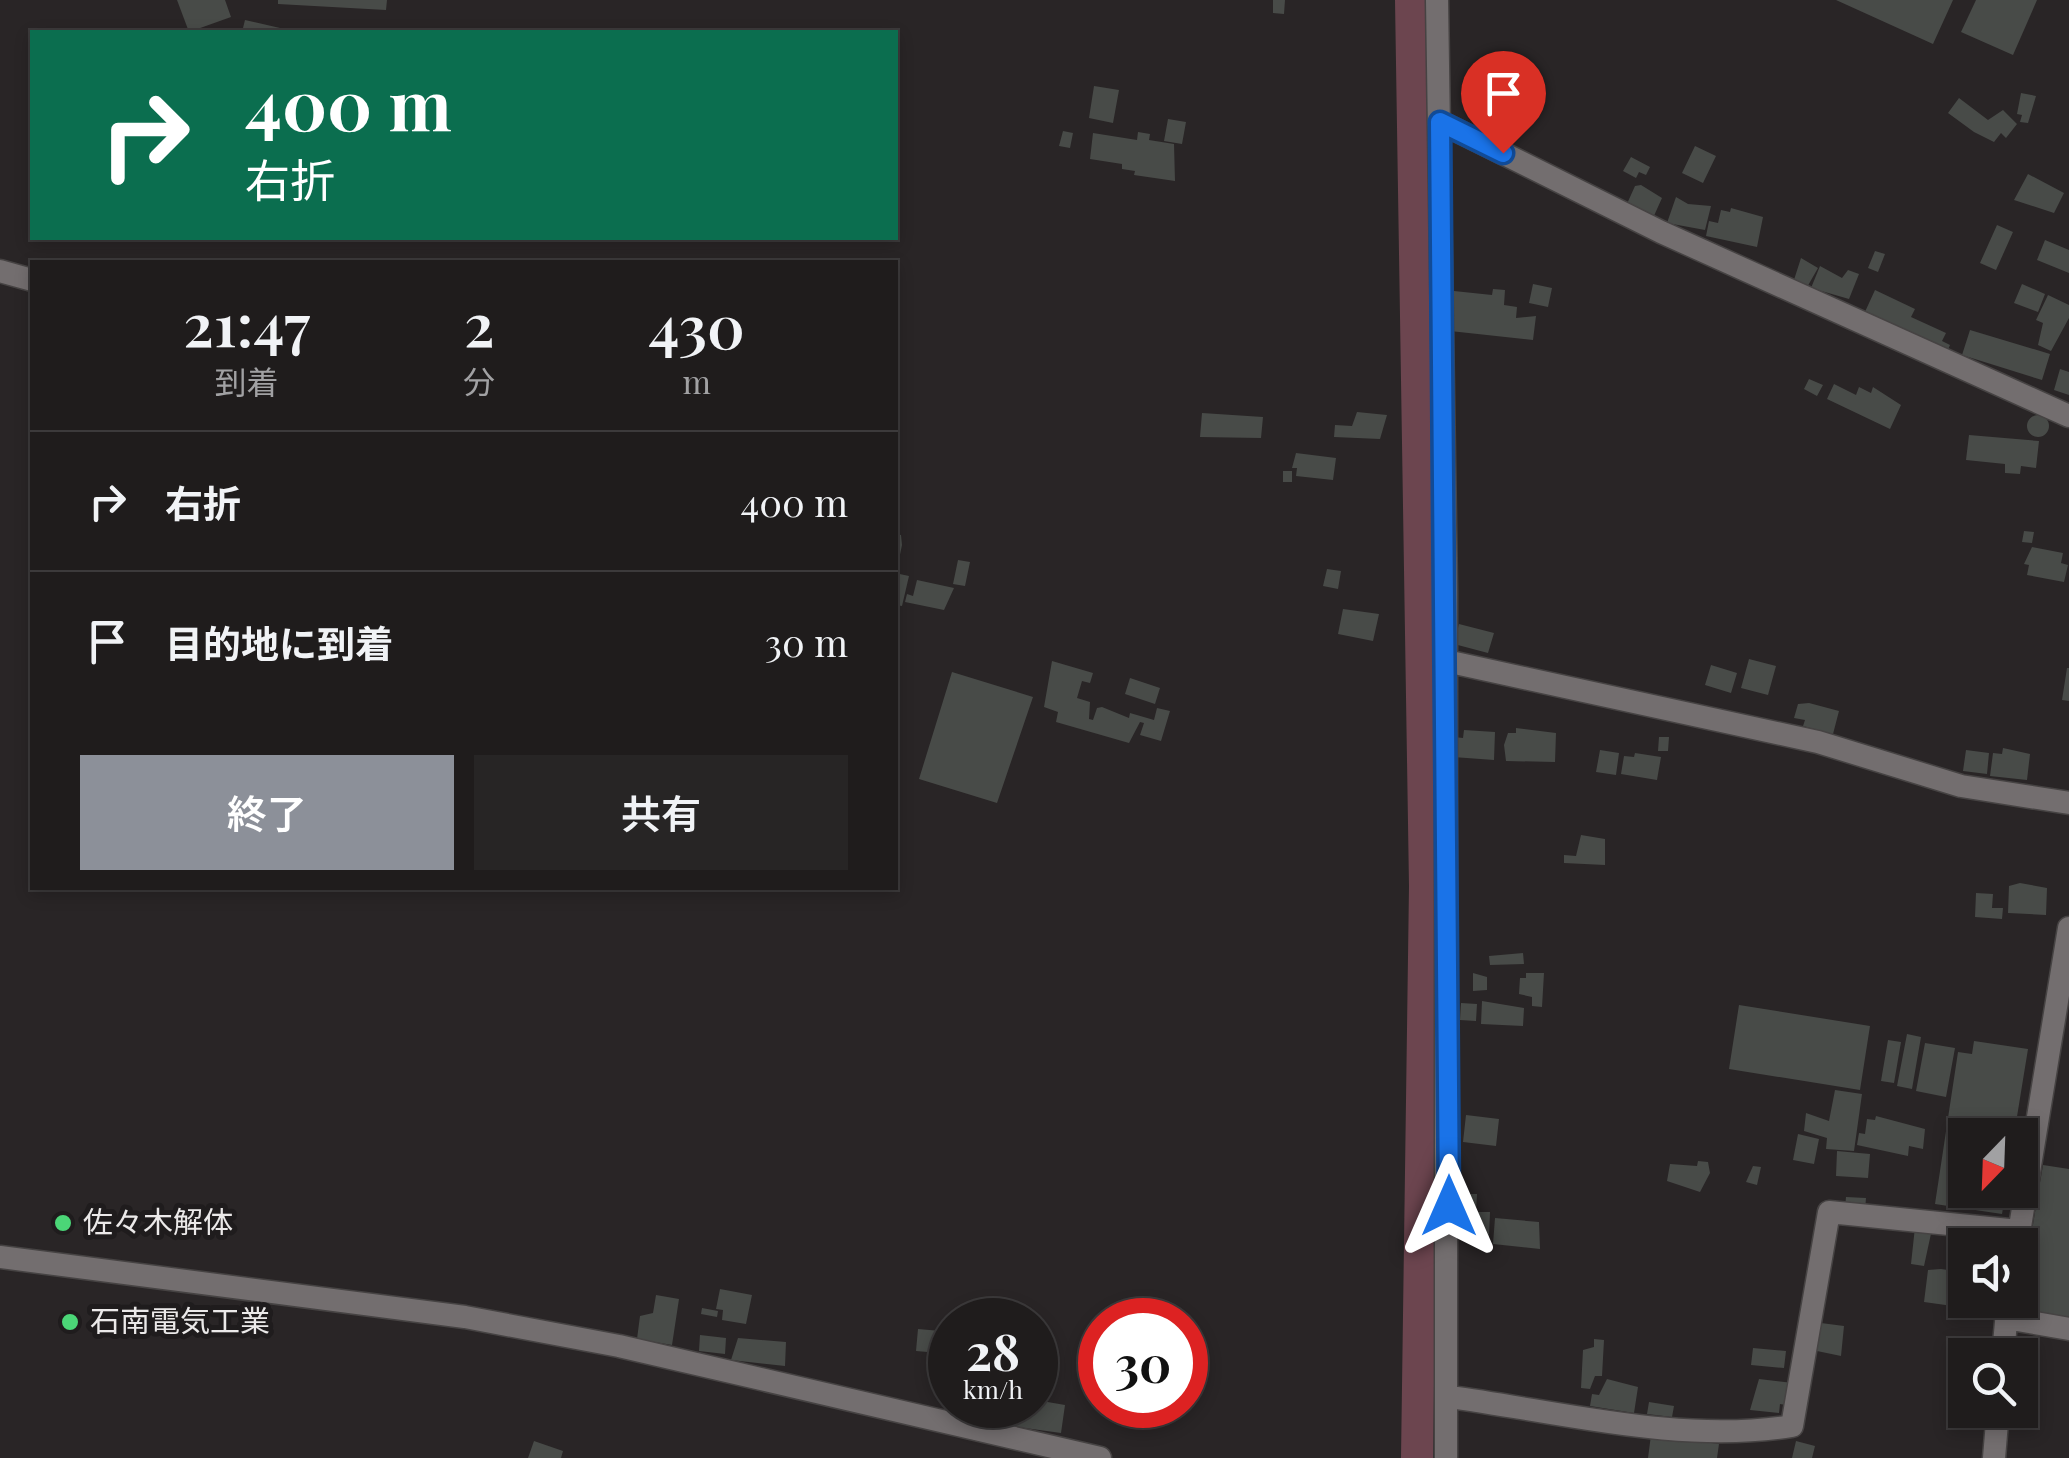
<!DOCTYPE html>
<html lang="ja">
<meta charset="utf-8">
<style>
:root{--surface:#1f1c1c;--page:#272525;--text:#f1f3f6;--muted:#a1a1a3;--line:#3c3a3b;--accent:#8c9099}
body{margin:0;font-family:"Playfair Display","Noto Sans JP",serif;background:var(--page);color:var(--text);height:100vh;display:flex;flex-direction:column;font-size:38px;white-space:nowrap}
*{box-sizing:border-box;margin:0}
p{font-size:32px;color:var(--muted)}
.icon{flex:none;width:55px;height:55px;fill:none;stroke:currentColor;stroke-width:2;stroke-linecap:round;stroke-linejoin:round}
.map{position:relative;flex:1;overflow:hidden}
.side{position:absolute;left:30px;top:260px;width:868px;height:630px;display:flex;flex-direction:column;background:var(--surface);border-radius:0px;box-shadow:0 5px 15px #0003,0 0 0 2px var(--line)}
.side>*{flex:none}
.banner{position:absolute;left:30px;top:30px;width:868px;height:210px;border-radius:0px;box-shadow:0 5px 15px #0003,0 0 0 2px var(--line);background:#0b6e4f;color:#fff;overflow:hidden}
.needle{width:65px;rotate:203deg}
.tools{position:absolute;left:1948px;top:1118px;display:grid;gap:20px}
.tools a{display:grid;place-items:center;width:90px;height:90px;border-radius:0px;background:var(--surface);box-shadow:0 5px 15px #0003,0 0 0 2px var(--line);font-size:50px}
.speed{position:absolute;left:928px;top:1298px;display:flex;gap:20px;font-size:50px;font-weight:700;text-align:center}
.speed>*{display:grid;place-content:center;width:130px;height:130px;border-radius:50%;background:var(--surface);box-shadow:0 5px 15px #0003,0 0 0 2px var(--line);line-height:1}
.speed small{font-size:25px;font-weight:400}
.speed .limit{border:15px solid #d22;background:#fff;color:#111}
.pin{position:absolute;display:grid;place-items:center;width:85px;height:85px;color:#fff;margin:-102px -42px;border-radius:50% 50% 50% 0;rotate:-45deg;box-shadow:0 0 10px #0007}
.pin .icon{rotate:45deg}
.me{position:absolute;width:110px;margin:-55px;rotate:0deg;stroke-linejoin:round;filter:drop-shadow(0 0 8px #0008)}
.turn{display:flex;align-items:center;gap:35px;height:210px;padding:0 50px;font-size:45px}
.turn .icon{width:130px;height:130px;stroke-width:2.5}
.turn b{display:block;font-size:70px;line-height:85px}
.eta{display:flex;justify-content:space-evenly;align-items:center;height:170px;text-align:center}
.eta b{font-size:60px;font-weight:600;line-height:70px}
.primary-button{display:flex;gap:20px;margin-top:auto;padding:20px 50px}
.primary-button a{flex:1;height:115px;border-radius:0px;background:var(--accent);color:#fff;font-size:40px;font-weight:600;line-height:115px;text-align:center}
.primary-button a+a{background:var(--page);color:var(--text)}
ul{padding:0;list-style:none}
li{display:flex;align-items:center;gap:30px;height:140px;padding:0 50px;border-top:2px solid var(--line)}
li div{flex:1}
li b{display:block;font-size:38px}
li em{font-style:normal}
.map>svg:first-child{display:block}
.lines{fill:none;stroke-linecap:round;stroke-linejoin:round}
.river{stroke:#6c454f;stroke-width:32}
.building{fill:#484b48}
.minor-casing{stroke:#464343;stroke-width:25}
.minor{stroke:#736e6f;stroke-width:22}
.route-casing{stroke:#114b97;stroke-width:25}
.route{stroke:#1a73e8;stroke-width:18}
.poi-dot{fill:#4bd677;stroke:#1f1c1d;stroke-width:4}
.labels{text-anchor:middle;stroke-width:10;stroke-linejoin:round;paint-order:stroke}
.poi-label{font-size:30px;fill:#ebe9e9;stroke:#1f1c1d;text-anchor:start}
</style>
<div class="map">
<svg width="2069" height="1458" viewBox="0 0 2069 1458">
<rect width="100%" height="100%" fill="#292526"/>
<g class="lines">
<path class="river" d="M1411,0l14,886 -8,572"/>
</g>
<path class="building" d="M177,0h48l6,17 -42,15z
M278,0h109l-1,10 -108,-6z
M1273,0h12l-1,14 -11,-1z
M1836,0h117l-20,44z
M1976,0h61l-24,55 -52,-23z
M245,20l48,11 -1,1h-50z
M1094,86l25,4 -6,33 -24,-5z
M2021,93l15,3 -8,27 -8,-1 2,-7 -5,-1z
M1959,98l29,22 15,-10 14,14 -11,14 -5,-5 -7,9 -20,-10 -26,-19z
M1168,119l18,3 -4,22 -18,-3z
M1063,131l10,2 -3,15 -11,-2z
M1138,132l12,2 -1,6 25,4 1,37 -41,-6 1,-4 -13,-2v-5l-32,-5 3,-26 44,7z
M1695,146l21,10 -13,27 -21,-10z
M1631,157l19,10 -4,8 -7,-3 -3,6 -13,-7z
M2028,174l36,19 -10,20 -40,-13z
M1641,185l21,13 -9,20 -27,-12 9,-20z
M1676,197l12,7 23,2 -6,24 -38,-7z
M1731,208l32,9 -6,30 -51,-11 3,-15 9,2 3,-13 9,2z
M1997,225l16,7 -17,38 -16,-7z
M2045,240l24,10v23l-32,-13z
M1875,251l10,3 -7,18 -10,-4z
M1801,258l17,10 -12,21 -13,-6z
M1820,266l22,12 6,-8 11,4 -10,25 -38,-11z
M1533,284l19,4 -4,19 -19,-4z
M2022,284l23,10 -7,18 -24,-9z
M1493,289l12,1 -1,15 13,2 -1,11 20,-2 -3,24 -83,-9 4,-40 38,4z
M1875,290l40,19 -4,8 35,16 -4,8 8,4 -3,7 -83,-38z
M2048,295l21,10v13l-18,33 -13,-6 5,-22 -7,-3z
M1970,330l80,24 -8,26 -80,-25z
M2060,369l9,3v23l-15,-5z
M1809,379l14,6 -6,11 -13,-7z
M1834,384l22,11 3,-8 12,6 2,-6 28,18 -11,24 -63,-30z
M1357,412l30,3 -7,24 -46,-2 1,-12 17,1z
M1202,413l61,4 -2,21 -61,-1z
M2027 426a11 11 0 1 1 22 0a11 11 0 1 1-22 0Z
M1969,435l70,6 -3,27 -15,-2 -1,8 -15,-1v-9l-39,-4z
M1296,453l40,5 -3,22 -37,-4 1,-8h-5z
M1283,471h9v11h-9z
M2024,531l10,1 -2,11 -10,-1z
M895,534l6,1 1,10 -5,24z
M2032,547l31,6 -2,10 7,2 -4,17 -37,-7 2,-10 -5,-1z
M958,560l12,2 -5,24 -12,-2z
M1327,569l14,2 -3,18 -15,-3z
M895,573l14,3 -7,30 -7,-1z
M917,580l37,8 -10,22 -39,-8 2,-8 6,2z
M1343,609l36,5 -6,27 -35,-7z
M1459,624l35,9 -6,20 -34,-9z
M1749,659l27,7 -8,29 -27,-7z
M1052,661l41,12 -3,10 -8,-2 -5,17 13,4 -1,17 4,1 4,-12 5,-1 27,11 1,-5 24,7 3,-12 13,3 -9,30 -21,-6 4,-12 -4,-1 -11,21 -73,-21 2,-10 -14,-5z
M1711,665l26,8 -6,20 -26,-8z
M2067,668h2v33l-7,-1z
M952,672l81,25 -36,106 -78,-24z
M1130,678l30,10 -5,16 -30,-10z
M1809,703l30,8 -6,23 -30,-8 2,-6 -11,-2 4,-14z
M1516,728l40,5 -1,29 -49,-1 -2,-16 4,-12h8z
M1464,730l31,2 -1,28 -41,-3 1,-20 9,1z
M1659,737h10l-1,14h-10z
M2003,748l27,6 -3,26 -37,-4 3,-23 9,1z
M1600,750l19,3 -3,22 -20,-3z
M1966,750l23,3 -2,21 -24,-3z
M1635,753l26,4 -4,23 -36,-6 3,-18 10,1z
M1581,835l24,4v26l-41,-2v-8l12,1z
M2020,883l27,5 -1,27 -38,-2 1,-27z
M1976,893l17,1 -1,14h11l-1,11 -27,-2z
M1523,953l1,11 -34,1 -1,-9z
M1473,973l14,4v13l-14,1z
M1526,973h18l-2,34 -10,-1v-9l-13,-3 1,-16h6z
M1482,1001l42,7 -1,18 -42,-2z
M1461,1003l16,1 -1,17 -16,-1z
M1739,1005l131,21 -10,64 -131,-21z
M1907,1034l14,3 -9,52 -15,-3z
M1888,1040l13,2 -7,41 -13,-2z
M1974,1041l54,8 -14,86h-49v55h41l-4,24 -67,-10 23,-152 14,2z
M1925,1043l30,5 -9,49 -30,-6z
M1835,1090l27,4 -8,57 -28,-2 1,-11 -23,-7 2,-18 23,8z
M1466,1115l33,4 -3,27 -33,-4z
M1876,1116l49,13 -2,20 -14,-3 -1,10 -51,-11 2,-12 6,1 2,-15 8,1z
M1798,1134l21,5 -5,25 -21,-4z
M1837,1151l33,3 -2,24 -32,-2z
M1698,1161l10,1 2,11 -10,19 -33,-11 3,-17 27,2z
M2043,1165l26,4v153l-51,-9z
M1753,1166l8,1 -4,18 -11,-3z
M1457,1194h20l-1,18h14l-1,25 -34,-1z
M1846,1197l20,1 -1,12 -20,-2z
M1495,1218l44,4 1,27 -47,-5z
M1915,1227l17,2 -8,37 -13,-2z
M1941,1269l14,2 -1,7 11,1v21h17l-1,10 -57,-8 4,-32z
M720,1289l32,6 -6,29 -24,-4 1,-10 -7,-1z
M656,1295l23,4 -7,46 -35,-6 3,-23 13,-3z
M702,1308l16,3 -1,6 -16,-3z
M1821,1323l23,3 -3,30 -24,-5z
M918,1329l23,2 -2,22 -23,-2z
M700,1335l26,3 -1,16 -26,-3z
M738,1338l48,4 -1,24 -54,-6z
M1594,1339l10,1 -2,36h-7l-5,13 -9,-1 2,-38 11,-3z
M1753,1348l33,3 -2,17 -33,-3z
M1607,1379l31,8 -4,26 -44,-7 2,-12 7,1z
M1759,1379l34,4 -2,23 -11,-2 -1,9 -29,-3z
M1036,1400l29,5 -4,28 -50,-7 2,-12 10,2 2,-11h10z
M1649,1402l25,4 -2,11 -25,-3z
M959,1405h40l-3,17 -39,-7z
M1651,1435l68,9 -2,14h-69z
M534,1441l29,10 -2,7h-33z
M1796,1441l19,5 -3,12h-20z"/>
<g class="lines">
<defs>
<path id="minor" d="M1437,0l9,590v868
M1440,122l221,110 408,184
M0,271l32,9
M1446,661l372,81 143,44 108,17
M2017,1245l52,-317
M0,1257l465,60 154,29 481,112
M2006,1318l63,11
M2003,1355l5,-55
M1450,1397c111,15 231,47 342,29l37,-214 190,19
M1994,1458l4,-48"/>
</defs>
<use href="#minor" class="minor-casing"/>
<use href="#minor" class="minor"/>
</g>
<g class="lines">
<defs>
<path id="route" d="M1449,1206l-9,-1084 63,31"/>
</defs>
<use href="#route" class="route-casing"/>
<use href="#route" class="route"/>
</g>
<g class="poi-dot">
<circle cx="63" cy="1223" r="10"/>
<circle cx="70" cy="1322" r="10"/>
</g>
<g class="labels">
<g class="poi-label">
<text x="83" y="1233">佐々木解体</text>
<text x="90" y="1332">石南電気工業</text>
</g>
</g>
</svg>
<div class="tools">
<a><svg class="needle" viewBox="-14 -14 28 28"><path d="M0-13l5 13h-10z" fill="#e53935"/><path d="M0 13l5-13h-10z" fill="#a1a1a3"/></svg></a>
<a><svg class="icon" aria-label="sound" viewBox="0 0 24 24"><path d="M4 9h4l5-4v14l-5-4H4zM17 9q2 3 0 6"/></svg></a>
<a><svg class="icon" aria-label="search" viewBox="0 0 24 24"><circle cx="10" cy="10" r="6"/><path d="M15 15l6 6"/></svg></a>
</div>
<div class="speed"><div>28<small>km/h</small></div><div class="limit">30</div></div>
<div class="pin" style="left:1503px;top:153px;background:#d93025"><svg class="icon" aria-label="arrive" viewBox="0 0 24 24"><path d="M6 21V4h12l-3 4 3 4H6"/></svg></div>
<svg class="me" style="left:1449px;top:1206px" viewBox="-20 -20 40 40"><path d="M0-17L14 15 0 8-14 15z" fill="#1a73e8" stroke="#fff" stroke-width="4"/></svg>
<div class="banner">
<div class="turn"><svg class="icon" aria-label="right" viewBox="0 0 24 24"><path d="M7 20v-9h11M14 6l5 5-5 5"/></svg><div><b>400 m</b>右折</div></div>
</div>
<section class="side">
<div class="eta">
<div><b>21:47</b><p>到着</p></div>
<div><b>2</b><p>分</p></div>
<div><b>430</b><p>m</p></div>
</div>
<ul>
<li><svg class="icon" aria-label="right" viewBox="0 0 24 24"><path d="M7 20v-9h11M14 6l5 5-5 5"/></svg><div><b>右折</b></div><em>400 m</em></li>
<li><svg class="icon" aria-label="arrive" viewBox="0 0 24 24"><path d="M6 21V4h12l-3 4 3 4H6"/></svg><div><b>目的地に到着</b></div><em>30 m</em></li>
</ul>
<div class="primary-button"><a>終了</a><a>共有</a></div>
</section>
</div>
